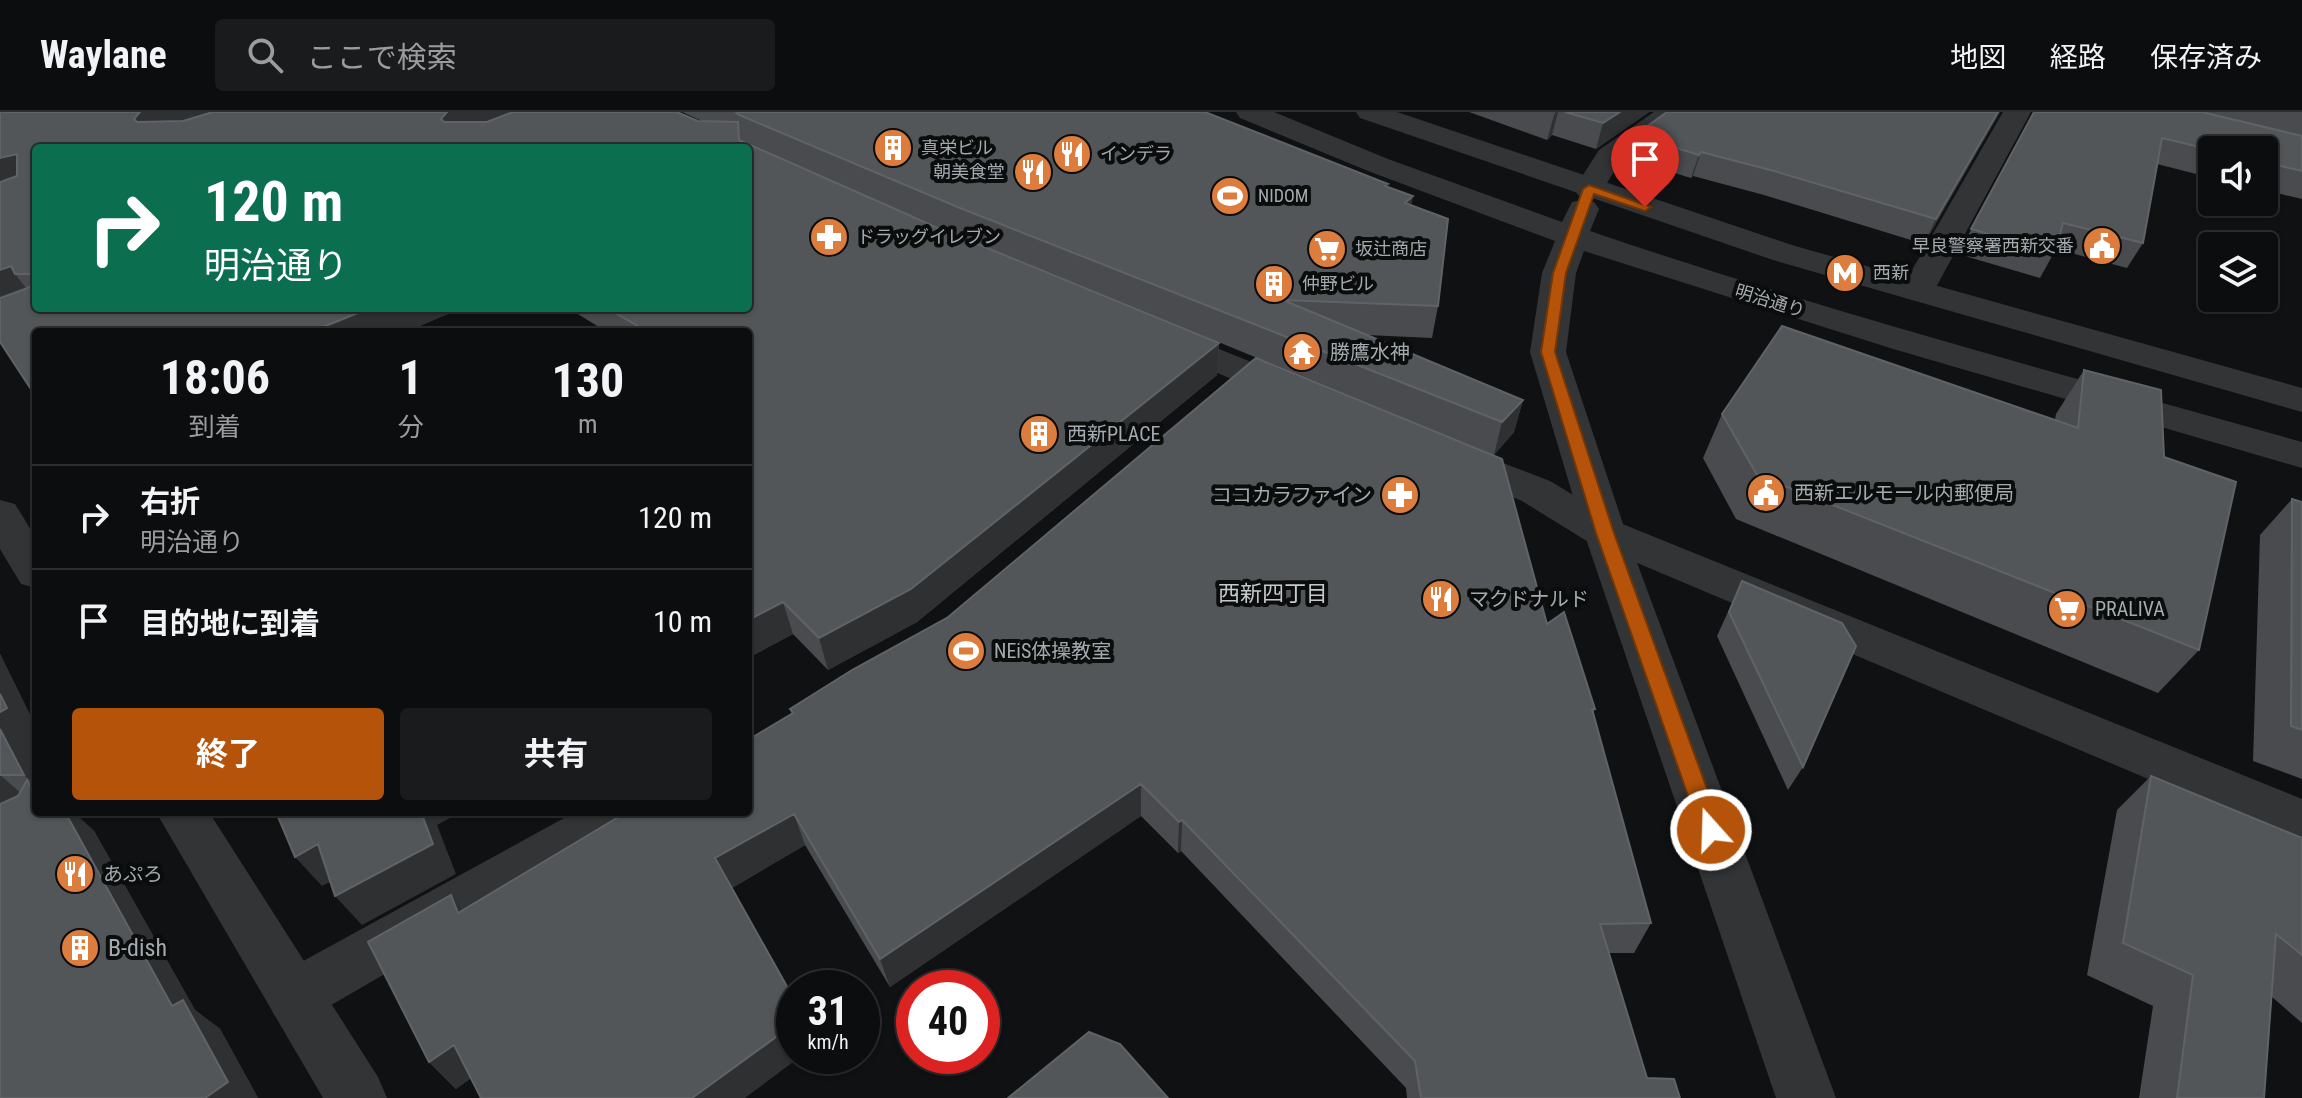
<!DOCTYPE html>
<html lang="ja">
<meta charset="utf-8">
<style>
:root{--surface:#0c0d0e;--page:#1a1b1c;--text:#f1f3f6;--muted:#9a9c9e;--line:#2c2d2e;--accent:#b45309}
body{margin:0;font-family:"Roboto Condensed","Noto Sans JP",sans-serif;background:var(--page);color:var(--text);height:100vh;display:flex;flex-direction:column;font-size:30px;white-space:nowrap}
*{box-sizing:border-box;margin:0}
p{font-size:26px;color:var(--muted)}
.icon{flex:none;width:44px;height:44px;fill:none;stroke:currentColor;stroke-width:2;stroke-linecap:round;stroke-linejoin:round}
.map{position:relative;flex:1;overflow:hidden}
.details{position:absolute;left:32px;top:216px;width:720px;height:488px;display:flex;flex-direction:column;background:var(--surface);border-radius:8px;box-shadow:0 2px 6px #0004,0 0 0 2px var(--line)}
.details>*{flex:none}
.banner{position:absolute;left:32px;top:32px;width:720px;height:168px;border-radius:8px;box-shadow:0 2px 6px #0004,0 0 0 2px var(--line);background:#0b6e4f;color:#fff;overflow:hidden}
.buttons{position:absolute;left:2198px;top:24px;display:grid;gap:16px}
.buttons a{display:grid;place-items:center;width:80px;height:80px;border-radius:8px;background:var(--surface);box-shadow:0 2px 6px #0004,0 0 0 2px var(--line);font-size:40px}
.speed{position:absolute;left:776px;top:858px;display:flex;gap:16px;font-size:40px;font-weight:700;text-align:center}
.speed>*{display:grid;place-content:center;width:104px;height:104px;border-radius:50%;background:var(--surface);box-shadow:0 2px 6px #0004,0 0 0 2px var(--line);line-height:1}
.speed small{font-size:20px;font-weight:400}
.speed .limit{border:12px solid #d22;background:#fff;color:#111}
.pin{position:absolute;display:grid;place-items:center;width:68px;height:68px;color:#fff;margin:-82px -34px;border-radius:50% 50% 50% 0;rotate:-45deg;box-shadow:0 0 8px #0007}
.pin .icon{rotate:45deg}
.me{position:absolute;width:88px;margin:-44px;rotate:340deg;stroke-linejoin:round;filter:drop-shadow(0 0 6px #0008)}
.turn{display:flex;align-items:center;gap:28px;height:168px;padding:0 40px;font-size:36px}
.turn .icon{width:104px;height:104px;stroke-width:2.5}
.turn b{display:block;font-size:56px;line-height:68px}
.eta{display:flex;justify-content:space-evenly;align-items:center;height:136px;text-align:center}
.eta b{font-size:48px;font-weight:700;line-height:56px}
.cta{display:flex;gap:16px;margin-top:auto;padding:16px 40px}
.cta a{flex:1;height:92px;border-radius:8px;background:var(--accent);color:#fff;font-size:32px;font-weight:700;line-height:92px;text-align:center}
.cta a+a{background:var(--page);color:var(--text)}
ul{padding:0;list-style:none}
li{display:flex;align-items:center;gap:24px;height:104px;padding:0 40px;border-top:2px solid var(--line)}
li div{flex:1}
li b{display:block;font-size:30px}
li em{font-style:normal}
header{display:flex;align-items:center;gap:48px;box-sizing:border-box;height:112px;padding:0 40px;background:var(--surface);border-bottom:2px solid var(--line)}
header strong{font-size:38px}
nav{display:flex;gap:44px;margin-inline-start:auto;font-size:28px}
.search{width:560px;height:72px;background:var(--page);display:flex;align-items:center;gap:20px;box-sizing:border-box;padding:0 28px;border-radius:8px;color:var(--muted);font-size:30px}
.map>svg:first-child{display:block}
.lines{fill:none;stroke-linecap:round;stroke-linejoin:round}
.minor{fill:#323436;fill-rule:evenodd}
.tertiary{fill:#323436;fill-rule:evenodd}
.wall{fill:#494b4e}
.shaded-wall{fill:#2e3032}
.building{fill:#525659;stroke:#5f6367;stroke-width:2}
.route{fill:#b45309;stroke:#753606;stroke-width:2}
.labels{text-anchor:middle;stroke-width:8;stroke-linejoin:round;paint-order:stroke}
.far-poi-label{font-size:18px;fill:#a3abb1;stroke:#0b0c0c;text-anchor:start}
.far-street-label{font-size:18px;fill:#a3abb1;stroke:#0b0c0c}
.poi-label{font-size:20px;fill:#a3abb1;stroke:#0b0c0c;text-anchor:start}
.neighbourhood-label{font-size:22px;fill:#c4c9cd;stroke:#0b0c0c}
.near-poi-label{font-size:24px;fill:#a3abb1;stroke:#0b0c0c;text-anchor:start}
</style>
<header>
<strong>Waylane</strong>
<div class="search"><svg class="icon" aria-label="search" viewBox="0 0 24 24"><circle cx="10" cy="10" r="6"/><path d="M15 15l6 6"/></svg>ここで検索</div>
<nav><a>地図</a><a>経路</a><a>保存済み</a></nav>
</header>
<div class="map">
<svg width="2302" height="986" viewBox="0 0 2302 986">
<rect width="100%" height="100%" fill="#101112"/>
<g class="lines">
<path class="minor" d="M1654,0h32l-66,49 -20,34 -11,3 -11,-3 -4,-6 25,-39z
M2003,0h28l-97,179 -5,7 -12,3 -12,-3 -5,-7z
M1164,215l145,58 6,8 -6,8 -13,3 -13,-3 -131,-56 -6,-7 6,-7z
M1453,332l97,37 70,42 682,276v45l-712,-301 -68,-42 -83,-35 -6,-9 6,-9z
M575,700h71l-7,15 -325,188 -20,8 -20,-8 -8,-19 8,-19z"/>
<path class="tertiary" d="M1236,0h38l114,47 174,63 10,-20 11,-2 11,2 5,7 -9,22c235,80 474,144 712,211v26l-412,-120 -306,-97 -8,22 -10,79 60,181 210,565h-60l-192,-565 -54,-181 12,-79 13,-32 -187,-70 -128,-53z
M1356,0h41l398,134 507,142v24l-529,-152 -413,-142z
M0,388l15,4 21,34v50l-15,-4 -21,-35z
M156,700h53l169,265 9,21h-64z"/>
</g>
<path class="wall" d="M0,0l702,9 -20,-9h523l183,75 23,19 27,100 -6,32 -65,-3 156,65 -9,32 -20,23 -530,-217 -100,-43 72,32 283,116 -2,32 -300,247 -89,48 -35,-36 -45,24v-326h-141l-39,-24h180l-712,-160v160h426l-57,24h-369l-36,10z
M1469,0h180l-53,37 -44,-14 -5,5z
M1667,0h333l-76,132 -160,-49 -71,-19 -2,2 -63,-19 7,-24z
M2033,0h269v87l-38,-9v-40h-52v28l-55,-14 -14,79 -16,25 -71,-19 -16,29 -82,-24 76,-141z
M2084,258l115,280 -41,43 -422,-174 -33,-61 19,-44 333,5 1,-5z
M2292,387l10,3v277l-49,-18 7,-226z
M1742,469l61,186 -15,23 -71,-154z
M1547,512l48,85 -2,5 58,209 -17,30h-26l39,125 33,20h-273l-1,-10 -225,-237 -3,2 -37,-37 -251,171 -85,-142 -73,43 -276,201 -27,-27 34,-152 329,-196 -2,-5z
M0,542l36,73v20l-6,3 6,11v51h37l21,19 101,179 25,19 38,69 -240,-302 -18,7z
M2151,664l151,62v185l-30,-26 -8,101h-125l14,-92 -66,-31 30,-165z"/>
<path class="shaded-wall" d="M140,0h103l-84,27 -25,-20z
M447,0h86l-72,27 -20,-20z
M1556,0h2l-6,23 -5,5 7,-25z
M1620,0h29l-53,37 7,-26z
M1998,0h2l-76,132 12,-25z
M1701,40l-8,24 -2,2 8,-23z
M17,42l19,27 -36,14v-37z
M1413,84l-5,31 -3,-24z
M11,154l4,8 19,24 -34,12v-40z
M370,196h92l-57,24h-94z
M1219,231l-2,32 -300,247 -89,48 -9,-32z
M1523,288l-9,32 -20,23 8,-33z
M783,490l10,32 -45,24v-38z
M0,542l36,73v20l-6,3 6,11v25l-12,-11 -24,-46z
M0,643v20l22,19 -22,9z
M27,668l9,8v9z
M1141,672v32l-251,171 -10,-28z
M65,700h8l21,19 101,179 25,19 38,69h-53l-33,-92z
M421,700h40l-24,13 19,49 -94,51 -27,-29z
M794,702l11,31 -75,44 -15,-31z
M1182,708l-1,31 -3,2 1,-31z
M318,732l26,31 -22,11 -27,-29z
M451,783l24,30 -17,-12z
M794,912v32h7l-56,42h-53z
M454,933l26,27 -24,17 -27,-27z"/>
<path class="building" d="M0,0h140l-6,7 3,3 46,-1 30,-9h234l-6,7 3,3h43l26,-10h164l21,9 40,1 1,18 197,87 283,116 -308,246 -92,49 -36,-36 -35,18v-288h-116l9,-4 -34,-20h141v-160h-712v126h-21l-4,-8 -11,4v-88l17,-6v-22l-17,4z
M736,0h469l183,72 -3,2 28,10 -8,7 43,16 -10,87 -155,-6 240,100 -21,22 -542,-214 -221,-93z
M1565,0h55l-17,11z
M1667,0h331l-62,107 -162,-48 -73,-19 -2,3 -64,-20z
M2034,0h168l100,24v35l-38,-9v-12h-52l-50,-12 -19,105 -80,-20 -8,30 -84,-24z
M36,170v26h334l-59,24h-275v65l-36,-55v-44l33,-12z
M1782,214l296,102 6,-58 77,20 3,67 72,25 -37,168 -442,-175 -35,-61z
M1256,246l246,101 45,165 17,-12 31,97h-3l59,214 -51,1 47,154 27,1 6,19h-259l-6,-37 -233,-241 -3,2 -38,-38 -261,175 -86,-145 -79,44 79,141v25l-102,74h-211l-27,-53 -25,17 -61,-120 83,-47 7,18 169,-101h121v-72l45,-27 -3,-4 62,-39 95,-52z
M2292,387l10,3v228l-11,-4z
M1742,469l100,42 14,23 -53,121 -74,-155z
M0,582l7,14 -7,4z
M0,617l24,46h-24z
M2151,664l151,62v117l-26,-21 -12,164h-87l16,-123 -70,-32z
M27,668l9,17v15h29l107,194 11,-6 45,82 -23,16h-205v-294l18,-8z
M276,700h145l12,32 -98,52 -17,-52 -23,13z
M1089,920l31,12 48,54h-160z"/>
<path class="route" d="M1589,73l62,22 -6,4 -51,-17 -28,79 -11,79 59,181 108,297 -3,7 -8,2 -8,-2 -3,-7 -104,-297 -55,-181 12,-79 30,-84z"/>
<defs>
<symbol id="building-disc" viewBox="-11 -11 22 22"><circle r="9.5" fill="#dd7d3d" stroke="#0b0c0c"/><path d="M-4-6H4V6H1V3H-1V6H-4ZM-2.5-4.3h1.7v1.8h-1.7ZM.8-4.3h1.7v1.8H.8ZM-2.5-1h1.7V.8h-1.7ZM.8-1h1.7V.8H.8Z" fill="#fff"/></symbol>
<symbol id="restaurant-disc" viewBox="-11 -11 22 22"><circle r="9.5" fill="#dd7d3d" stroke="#0b0c0c"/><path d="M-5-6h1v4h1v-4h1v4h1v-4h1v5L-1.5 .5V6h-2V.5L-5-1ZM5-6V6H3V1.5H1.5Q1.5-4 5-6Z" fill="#fff"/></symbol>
<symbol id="stadium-disc" viewBox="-11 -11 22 22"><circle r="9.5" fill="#dd7d3d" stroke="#0b0c0c"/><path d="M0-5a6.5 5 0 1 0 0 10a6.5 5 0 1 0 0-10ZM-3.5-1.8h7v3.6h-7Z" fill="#fff"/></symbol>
<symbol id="pharmacy-disc" viewBox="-11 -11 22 22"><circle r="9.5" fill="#dd7d3d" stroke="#0b0c0c"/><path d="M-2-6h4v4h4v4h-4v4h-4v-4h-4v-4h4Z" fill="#fff"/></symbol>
<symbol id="civic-disc" viewBox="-11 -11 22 22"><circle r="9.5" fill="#dd7d3d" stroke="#0b0c0c"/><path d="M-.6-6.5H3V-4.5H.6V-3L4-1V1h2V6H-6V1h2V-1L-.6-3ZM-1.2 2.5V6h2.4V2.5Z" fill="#fff"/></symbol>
<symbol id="supermarket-disc" viewBox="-11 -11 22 22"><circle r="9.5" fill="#dd7d3d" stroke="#0b0c0c"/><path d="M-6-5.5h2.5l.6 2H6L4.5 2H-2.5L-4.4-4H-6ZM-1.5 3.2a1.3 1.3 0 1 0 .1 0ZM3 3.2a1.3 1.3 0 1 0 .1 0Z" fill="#fff"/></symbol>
<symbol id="metro-disc" viewBox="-11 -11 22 22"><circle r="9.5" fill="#dd7d3d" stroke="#0b0c0c"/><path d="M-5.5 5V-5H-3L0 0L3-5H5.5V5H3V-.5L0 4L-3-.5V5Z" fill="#fff"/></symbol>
<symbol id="temple-disc" viewBox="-11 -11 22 22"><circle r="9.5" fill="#dd7d3d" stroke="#0b0c0c"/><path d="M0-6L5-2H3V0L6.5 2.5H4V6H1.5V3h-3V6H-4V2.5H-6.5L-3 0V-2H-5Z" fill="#fff"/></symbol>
</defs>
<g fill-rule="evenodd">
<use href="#building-disc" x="871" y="14" width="44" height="44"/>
<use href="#restaurant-disc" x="1050" y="20" width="44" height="44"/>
<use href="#restaurant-disc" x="1011" y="38" width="44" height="44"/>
<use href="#stadium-disc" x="1208" y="62" width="44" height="44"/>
<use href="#pharmacy-disc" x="807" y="103" width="44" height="44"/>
<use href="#civic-disc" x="2080" y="112" width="44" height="44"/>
<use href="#supermarket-disc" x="1305" y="115" width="44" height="44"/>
<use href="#metro-disc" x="1823" y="139" width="44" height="44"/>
<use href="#building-disc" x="1252" y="150" width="44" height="44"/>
<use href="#temple-disc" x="1280" y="218" width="44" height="44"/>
<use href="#building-disc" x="1017" y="300" width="44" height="44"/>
<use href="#civic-disc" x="1744" y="359" width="44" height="44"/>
<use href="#pharmacy-disc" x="1378" y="361" width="44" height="44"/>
<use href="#restaurant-disc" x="1419" y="465" width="44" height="44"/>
<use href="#supermarket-disc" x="2045" y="475" width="44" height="44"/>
<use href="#stadium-disc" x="944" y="517" width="44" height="44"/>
<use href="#restaurant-disc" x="53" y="740" width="44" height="44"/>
<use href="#building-disc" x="58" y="814" width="44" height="44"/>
</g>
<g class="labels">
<g class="far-poi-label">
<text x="921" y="42">真栄ビル</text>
<text x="1100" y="48">インデラ</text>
<text x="1005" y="66" text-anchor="end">朝美食堂</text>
<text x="1258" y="90">NIDOM</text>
<text x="857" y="131">ドラッグイレブン</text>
<text x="2074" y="140" text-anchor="end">早良警察署西新交番</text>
<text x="1355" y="143">坂辻商店</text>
<text x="1873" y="167">西新</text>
<text x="1302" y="178">仲野ビル</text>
</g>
<g class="far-street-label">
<text transform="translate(1770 189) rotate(17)" y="6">明治通り</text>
</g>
<g class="poi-label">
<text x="1330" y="247">勝鷹水神</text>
<text x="1067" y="329">西新PLACE</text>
<text x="1794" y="388">西新エルモール内郵便局</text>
<text x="1372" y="390" text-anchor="end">ココカラファイン</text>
<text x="1469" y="494">マクドナルド</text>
<text x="2095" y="504">PRALIVA</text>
<text x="994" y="546">NEiS体操教室</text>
<text x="103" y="769">あぷろ</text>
</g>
<g class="neighbourhood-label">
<text x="1273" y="489">西新四丁目</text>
</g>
<g class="near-poi-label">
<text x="108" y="844">B-dish</text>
</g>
</g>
</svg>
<div class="buttons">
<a><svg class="icon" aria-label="sound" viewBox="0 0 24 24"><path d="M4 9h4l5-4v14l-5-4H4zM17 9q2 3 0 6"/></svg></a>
<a><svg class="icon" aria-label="layers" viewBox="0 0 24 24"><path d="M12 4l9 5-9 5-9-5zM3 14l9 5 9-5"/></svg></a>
</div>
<div class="speed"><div>31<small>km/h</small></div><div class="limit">40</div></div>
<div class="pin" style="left:1645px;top:95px;background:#d93025"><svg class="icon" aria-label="arrive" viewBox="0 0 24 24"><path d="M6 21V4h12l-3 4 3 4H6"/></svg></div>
<svg class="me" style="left:1711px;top:718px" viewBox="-20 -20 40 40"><circle r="17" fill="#b45309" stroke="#fff" stroke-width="3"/><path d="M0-11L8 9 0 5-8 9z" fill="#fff"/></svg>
<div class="banner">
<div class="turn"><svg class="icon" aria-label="right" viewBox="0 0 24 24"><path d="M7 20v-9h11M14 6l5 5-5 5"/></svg><div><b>120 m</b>明治通り</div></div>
</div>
<section class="details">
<div class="eta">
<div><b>18:06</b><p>到着</p></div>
<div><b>1</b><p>分</p></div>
<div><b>130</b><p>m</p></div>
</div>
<ul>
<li><svg class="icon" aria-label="right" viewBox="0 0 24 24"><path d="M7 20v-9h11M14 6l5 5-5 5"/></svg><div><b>右折</b><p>明治通り</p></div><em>120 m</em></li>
<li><svg class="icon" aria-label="arrive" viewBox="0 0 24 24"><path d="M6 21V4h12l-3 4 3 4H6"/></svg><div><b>目的地に到着</b></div><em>10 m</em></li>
</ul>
<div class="cta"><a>終了</a><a>共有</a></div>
</section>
</div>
